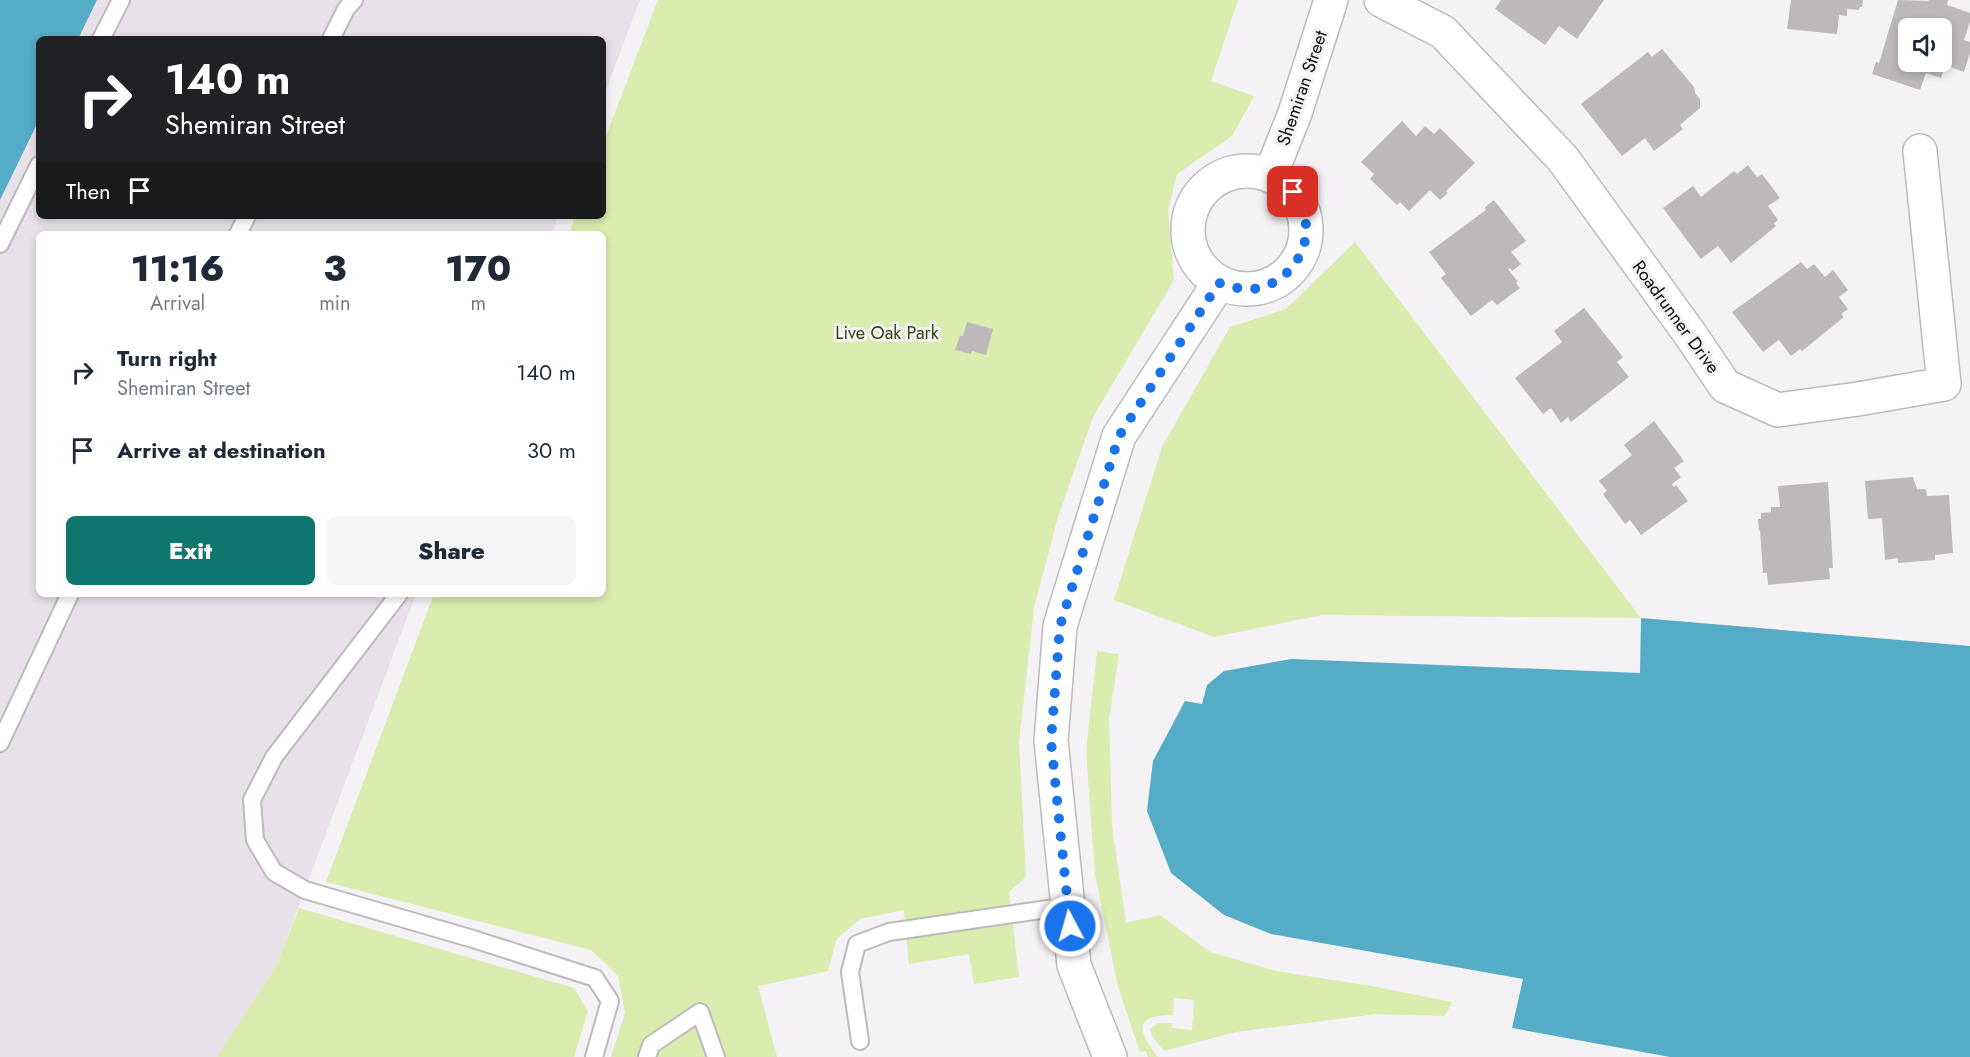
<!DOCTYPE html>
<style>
:root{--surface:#fff;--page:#f6f6f7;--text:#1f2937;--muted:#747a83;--accent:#0f766e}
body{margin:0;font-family:Jost,sans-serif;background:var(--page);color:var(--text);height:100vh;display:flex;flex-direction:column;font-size:22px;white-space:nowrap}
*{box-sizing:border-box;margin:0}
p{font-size:20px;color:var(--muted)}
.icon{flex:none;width:33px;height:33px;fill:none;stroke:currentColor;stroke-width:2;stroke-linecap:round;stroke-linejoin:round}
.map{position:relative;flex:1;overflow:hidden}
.panel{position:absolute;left:36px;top:231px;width:570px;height:366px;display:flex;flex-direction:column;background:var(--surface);border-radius:9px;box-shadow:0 3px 9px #0003}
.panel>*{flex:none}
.guide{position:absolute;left:36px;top:36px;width:570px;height:183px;border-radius:9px;box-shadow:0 3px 9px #0003;background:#202124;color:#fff;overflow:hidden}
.controls{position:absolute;left:1898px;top:18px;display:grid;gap:12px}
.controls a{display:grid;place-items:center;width:54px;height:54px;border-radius:9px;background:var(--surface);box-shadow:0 3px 9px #0003;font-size:30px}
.pin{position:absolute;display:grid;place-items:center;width:51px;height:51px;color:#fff;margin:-26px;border-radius:12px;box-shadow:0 3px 9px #0006}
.me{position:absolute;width:66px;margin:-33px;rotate:354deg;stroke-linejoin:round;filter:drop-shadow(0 0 4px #0008)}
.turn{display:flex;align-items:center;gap:21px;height:126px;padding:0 30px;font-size:27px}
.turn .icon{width:78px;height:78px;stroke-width:2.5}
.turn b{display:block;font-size:42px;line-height:51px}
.then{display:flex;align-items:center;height:57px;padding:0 30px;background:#0003;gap:12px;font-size:22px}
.eta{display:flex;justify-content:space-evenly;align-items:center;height:102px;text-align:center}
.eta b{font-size:36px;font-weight:800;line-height:42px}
.cta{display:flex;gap:12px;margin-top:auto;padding:12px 30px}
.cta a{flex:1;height:69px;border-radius:9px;background:var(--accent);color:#fff;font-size:24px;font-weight:800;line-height:69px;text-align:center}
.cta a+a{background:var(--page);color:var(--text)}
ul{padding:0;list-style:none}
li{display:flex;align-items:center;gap:18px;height:78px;padding:0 30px}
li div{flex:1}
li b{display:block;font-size:22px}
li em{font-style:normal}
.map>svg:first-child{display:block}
.built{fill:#e8e1ea}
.green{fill:#daecae}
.water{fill:#54acc6}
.building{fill:#bdb9ba;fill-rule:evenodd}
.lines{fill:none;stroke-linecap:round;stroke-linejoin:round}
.service-casing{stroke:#bcbabd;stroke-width:20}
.minor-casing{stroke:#bcbabd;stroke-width:36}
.service{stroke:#fff;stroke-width:16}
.minor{stroke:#fff;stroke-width:33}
.route{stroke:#1a73e8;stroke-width:10;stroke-dasharray:0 18}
.labels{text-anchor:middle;stroke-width:6;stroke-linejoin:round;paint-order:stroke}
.street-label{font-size:18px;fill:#0e0d0e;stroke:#f4f2f5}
.park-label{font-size:18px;fill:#394513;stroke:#f4f2f5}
</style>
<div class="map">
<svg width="1970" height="1057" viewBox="0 0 1970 1057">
<rect width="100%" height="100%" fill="#f4f2f5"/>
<path class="built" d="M97,0h543l-37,98v-59h-525z
M39,120v96h519l-6,18h-513v360h377l-139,370 -60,93h-217v-857z"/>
<path class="green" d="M658,0h580l-27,81 43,15 -22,40 -55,38 -9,37 6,69 -81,137 -35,100 -24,91 -15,134 7,135 -17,15 10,85 -45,7 -5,-30 -60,10 -5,-54 -44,9 -24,21 -8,31 -70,15 19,71h-166l14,-44 -7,-37 -27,-26 -265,-68 108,-288h169v-360h-34l6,-18h28v-72z
M1355,242l286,376 -319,-3 -108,22 -100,-37 48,-153 68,-120 56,-18z
M1097,651l22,3 -10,64 3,108 14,97 34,-8 50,37 66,19 101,16 75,15 -7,14 -69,-2 -140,18 -72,19 -11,-13 -3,-9 8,-6h14v5l20,2 2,-30 -20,-2 -1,17c-40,0 -36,16 -15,42h-10l-2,-6 -6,1 -22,-65 -23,-113 -9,-123z
M299,908l275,80 14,23 -14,46h-357l60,-93z"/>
<path class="water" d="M0,0h97l-19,39h-39v81l-39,80z
M1641,618l329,28v411h-300l-158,-29 11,-49 -252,-45 -47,-19 -53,-42 -24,-62 6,-50 32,-60 17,3 5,-19 17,-14 67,-12 349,14z"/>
<path class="building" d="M1501,0h103l-27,39 -18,-13 -14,19 -50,-36z
M1791,0h72l-1,7h-2l-1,3 -12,-1v7l-8,-1 -2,19 -50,-5z
M1898,0l30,1 1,-1h19l-1,5 23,8v9l-6,18 6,2v11l-6,19 -19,-7 -4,13 -15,-5 -6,17 -48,-16 4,-12 3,1zM1908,28h33v34h-33z
M1662,49l32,38 1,6 5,6v9l-20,17 3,4 -29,22 -9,-13 -23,18 -41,-52 67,-52 4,5z
M1402,121l14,15 9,-10 9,8 6,-6 35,35 -29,28 2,2 -8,7 -10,-10 -21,21 -9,-9 -3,3 -27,-26 4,-5 -13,-12z
M1748,165l9,12 5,-3 18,24 -12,8 10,14 -4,3 2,3 -45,37 -13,-17 -17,13 -38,-51 30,-22 8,11 33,-26 3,3z
M1494,200l32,41 -15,11 10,12 -9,7 -2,-3 -2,1 10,13 -2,1 4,5 -23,17 -5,-5 -21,16 -30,-38 5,-4 -17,-22 57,-42 -1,-3z
M1801,262l6,7 7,-5 11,13 8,-7 15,20 -9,7 9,12 -7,5 3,3 -42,34 -2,-2 -9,7 -12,-16 -16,12 -31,-40z
M1584,308l39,49 -6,5 12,15 -58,45 -3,-5 -7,6 -10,-15 -8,6 -28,-36 47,-36 -8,-11z
M967,322l26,7 -7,26 -14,-4 -1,3 -16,-4 5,-14h3z
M1654,421l30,40 -10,7 7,9 -9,7 2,3 2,-2 12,16 -47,34 -11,-15 -5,4 -22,-30 4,-3 -8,-10 33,-26 -8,-10z
M1913,477l4,12h9l1,7 22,-1 4,58 -18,2v5l-37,3v-5l-13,2 -3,-42 -14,1 -3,-38z
M1828,482l5,86h-4l1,11 -62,6 -1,-12h-4l-3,-43 -1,1 -1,-12h3v-6l10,-1v-5h9l-2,-21z"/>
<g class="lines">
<defs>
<path id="service" d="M101,39l20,-39
M331,39l15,-30 8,-9
M238,234l9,-18
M0,244l39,-79
M399,594l-125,163 -22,43 3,40 19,32 31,18 168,49 122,39 15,23 -16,56
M0,743l70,-149
M860,1041l-10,-69 7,-28 32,-12 179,-26
M647,1057l4,-12 49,-33 16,45"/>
<path id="minor" d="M1381,0l62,32 120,127 127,175 35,52 53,24 80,-11 86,-15 -24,-233
M1188 230a59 59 0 1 1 118 0a59 59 0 1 1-118 0Z
M1270,176l25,-63 36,-113
M1110,1057l-36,-92 -23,-224 9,-115 59,-190 100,-153"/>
</defs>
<use href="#service" class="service-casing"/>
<use href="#minor" class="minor-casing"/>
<use href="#service" class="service"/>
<use href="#minor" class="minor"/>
</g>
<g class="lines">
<path class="route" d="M1070,926l-19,-185 9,-115 59,-190 100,-153c13,4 26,8 40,5 34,-8 57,-46 43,-79 -2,-6 -6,-11 -9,-17"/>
</g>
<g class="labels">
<g class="street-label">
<text transform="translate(1302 88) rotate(-71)" y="6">Shemiran Street</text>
<text transform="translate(1676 317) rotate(54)" y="6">Roadrunner Drive</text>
</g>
<g class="park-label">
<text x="887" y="339">Live Oak Park</text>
</g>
</g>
</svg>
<div class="controls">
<a><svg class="icon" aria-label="sound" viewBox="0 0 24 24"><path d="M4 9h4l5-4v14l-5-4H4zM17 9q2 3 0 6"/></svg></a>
</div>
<div class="pin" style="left:1293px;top:192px;background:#d93025"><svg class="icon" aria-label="arrive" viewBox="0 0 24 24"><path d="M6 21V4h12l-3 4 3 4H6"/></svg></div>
<svg class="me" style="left:1070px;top:926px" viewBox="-20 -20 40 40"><circle r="17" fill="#1a73e8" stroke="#fff" stroke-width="3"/><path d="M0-11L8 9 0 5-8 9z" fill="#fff"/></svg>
<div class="guide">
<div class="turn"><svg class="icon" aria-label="right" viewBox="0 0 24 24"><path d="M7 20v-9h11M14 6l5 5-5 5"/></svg><div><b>140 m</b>Shemiran Street</div></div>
<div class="then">Then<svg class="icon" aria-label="arrive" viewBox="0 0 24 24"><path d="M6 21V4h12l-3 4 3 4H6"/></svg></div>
</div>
<section class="panel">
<div class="eta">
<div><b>11:16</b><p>Arrival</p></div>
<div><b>3</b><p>min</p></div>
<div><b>170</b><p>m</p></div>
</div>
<ul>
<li><svg class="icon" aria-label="right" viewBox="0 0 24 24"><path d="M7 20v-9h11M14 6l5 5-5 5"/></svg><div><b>Turn right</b><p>Shemiran Street</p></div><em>140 m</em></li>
<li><svg class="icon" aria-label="arrive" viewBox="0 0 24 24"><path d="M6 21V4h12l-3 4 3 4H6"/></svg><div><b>Arrive at destination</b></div><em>30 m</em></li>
</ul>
<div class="cta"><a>Exit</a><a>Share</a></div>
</section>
</div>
